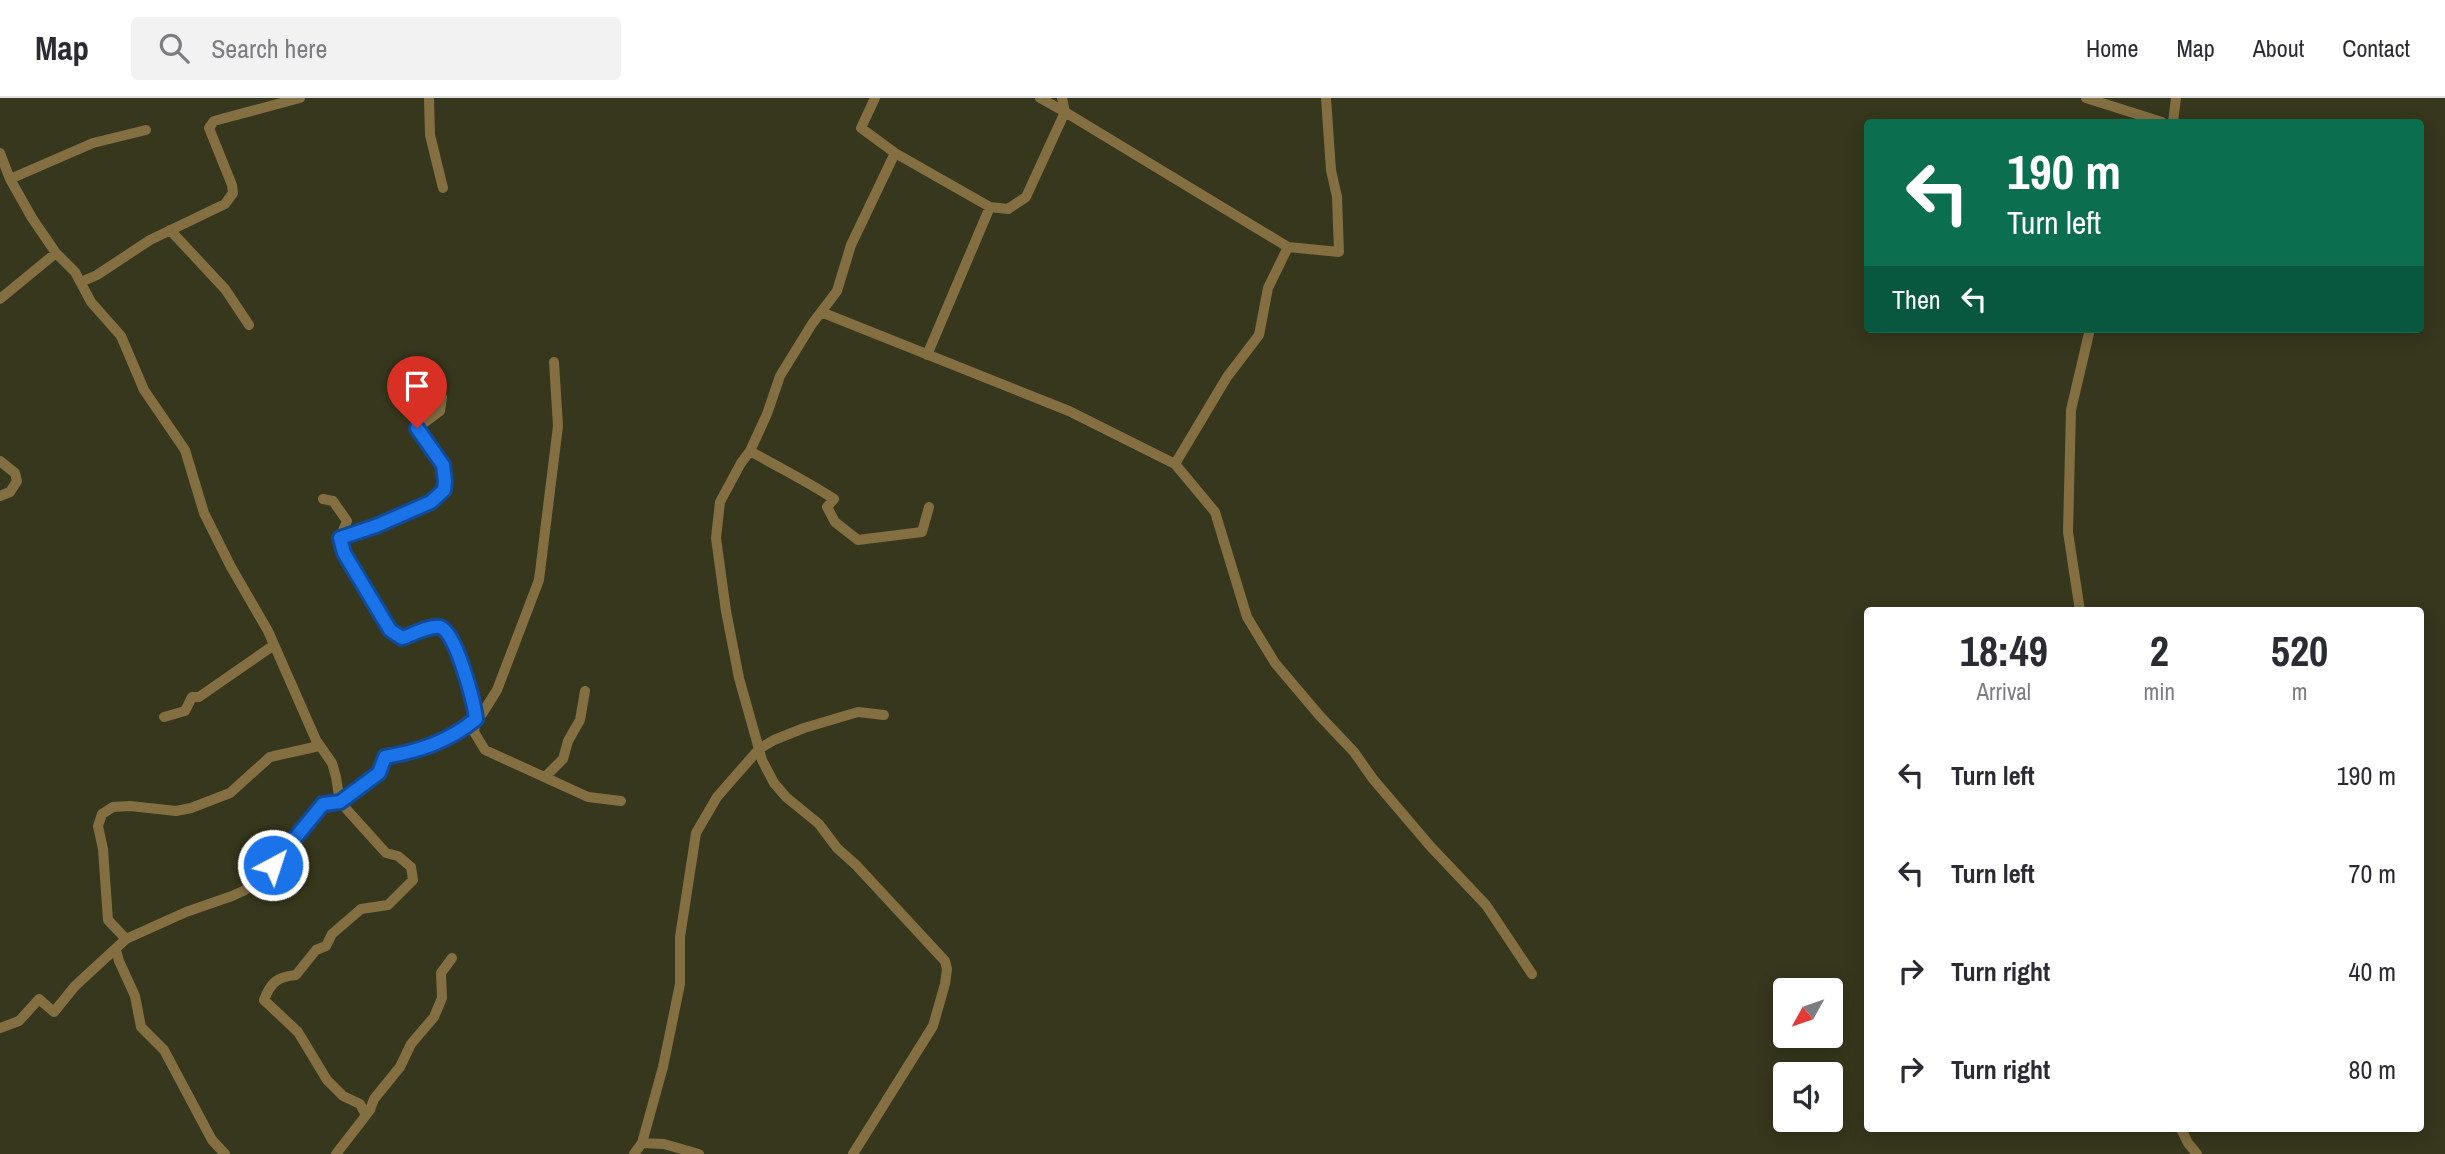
<!DOCTYPE html>
<style>
:root{--surface:#fff;--page:#f2f2f3;--text:#2b2b33;--muted:#7c7c81;--line:#e1e1e2}
body{margin:0;font-family:"Archivo Narrow",sans-serif;background:var(--page);color:var(--text);height:100vh;display:flex;flex-direction:column;font-size:26px;white-space:nowrap}
*{box-sizing:border-box;margin:0}
p{font-size:23px;color:var(--muted)}
.icon{flex:none;width:38px;height:38px;fill:none;stroke:currentColor;stroke-width:2;stroke-linecap:round;stroke-linejoin:round}
.map{position:relative;flex:1;overflow:hidden}
.sheet{position:absolute;left:1864px;top:509px;width:560px;height:525px;display:flex;flex-direction:column;background:var(--surface);border-radius:7px;box-shadow:0 4px 18px #0003}
.sheet>*{flex:none}
.guide{position:absolute;left:1864px;top:21px;width:560px;height:214px;border-radius:7px;box-shadow:0 4px 18px #0003;background:#0b6e4f;color:#fff;overflow:hidden}
.needle{width:46px;rotate:230deg}
.controls{position:absolute;left:1773px;top:880px;display:grid;gap:14px}
.controls a{display:grid;place-items:center;width:70px;height:70px;border-radius:7px;background:var(--surface);box-shadow:0 4px 18px #0003;font-size:35px}
.pin{position:absolute;display:grid;place-items:center;width:60px;height:60px;color:#fff;margin:-72px -30px;border-radius:50% 50% 50% 0;rotate:-45deg;box-shadow:0 0 7px #0007}
.pin .icon{rotate:45deg}
.me{position:absolute;width:77px;margin:-38px;rotate:40deg;stroke-linejoin:round;filter:drop-shadow(0 0 5px #0008)}
.turn{display:flex;align-items:center;gap:24px;height:147px;padding:0 28px;font-size:32px}
.turn .icon{width:91px;height:91px;stroke-width:2.5}
.turn b{display:block;font-size:49px;line-height:60px}
.then{display:flex;align-items:center;height:66px;padding:0 28px;background:#0003;gap:14px;font-size:26px}
.eta{display:flex;justify-content:space-evenly;align-items:center;height:119px;text-align:center}
.eta b{font-size:42px;font-weight:700;line-height:49px}
ul{padding:0;list-style:none}
li{display:flex;align-items:center;gap:21px;height:98px;padding:0 28px}
li div{flex:1}
li b{display:block;font-size:26px}
li em{font-style:normal}
header{display:flex;align-items:center;gap:42px;box-sizing:border-box;height:98px;padding:0 35px;background:var(--surface);border-bottom:2px solid var(--line)}
header strong{font-size:33px}
nav{display:flex;gap:38px;margin-inline-start:auto;font-size:24px}
.search{width:490px;height:63px;background:var(--page);display:flex;align-items:center;gap:18px;box-sizing:border-box;padding:0 24px;border-radius:7px;color:var(--muted);font-size:26px}
.map>svg:first-child{display:block}
.lines{fill:none;stroke-linecap:round;stroke-linejoin:round}
.minor{stroke:#846f42;stroke-width:10}
.route-casing{stroke:#114b97;stroke-width:18}
.route{stroke:#1a73e8;stroke-width:12}
</style>
<header>
<strong>Map</strong>
<div class="search"><svg class="icon" aria-label="search" viewBox="0 0 24 24"><circle cx="10" cy="10" r="6"/><path d="M15 15l6 6"/></svg>Search here</div>
<nav><a>Home</a><a>Map</a><a>About</a><a>Contact</a></nav>
</header>
<div class="map">
<svg width="2445" height="1056" viewBox="0 0 2445 1056">
<rect width="100%" height="100%" fill="#37371d"/>
<g class="lines">
<path class="minor" d="M429,0l1,37 13,53
M1062,0l3,14 223,135 51,5 -2,-55 -6,-27 -5,-72
M2086,0l76,24
M2173,24l3,-24
M0,55l10,26 22,39 24,35 19,19 16,30 30,34 23,54 41,60 19,63 27,54 37,64 48,109 16,23 4,14 4,25 46,51 12,3 13,11 2,13 -25,25 -27,4 -29,25 -6,12 -10,4 -20,25c-19,2 -25,7 -32,25l34,32 29,48 16,16 17,8 6,11
M895,55l95,54 18,2 18,-12 39,-85 -25,-14
M10,81l83,-36 53,-13
M170,132l55,59 24,36
M81,184l16,-7 53,-35 75,-36 8,-11 -1,-8 -23,-57 5,-7 86,-23
M0,201l56,-46
M821,214l248,99 106,53 52,-87 32,-42 9,-47 20,-41
M927,257l63,-148
M750,353c28,16 57,30 84,48l-7,8 8,15 23,18 64,-8 7,-25
M0,363l15,12 2,8 -7,11 -10,4
M1175,366l40,48 32,105 28,46 44,52 35,37 19,27 58,68 55,58 46,69
M323,401l10,2 14,20 -7,17 4,15 46,77 12,8 31,-11h7l7,5 20,46 7,25 2,16 -2,13 11,18 103,47 33,4
M340,440l36,-12 63,-30c17,-23 -8,-48 -22,-68l23,-17 2,-14
M2080,513l-12,-79 3,-122 19,-81
M164,619l21,-6 7,-14h7l75,-52
M545,679l18,-18 5,-18 12,-21 5,-29
M126,841l-18,-19 -5,-71 -5,-23 4,-12 11,-7 17,-1 46,5 15,-3 39,-15 40,-36 49,-11
M116,852l3,11 16,35 6,31 23,23 48,90 13,14
M0,930l19,-7 20,-22 15,13 21,-26 51,-47 60,-27 46,-16 24,-11 67,-80 17,-3 39,-29 6,-16 39,-7 16,-7 27,-16 15,-13 15,-24 42,-110 19,-154 -4,-64
M2181,1031l7,14 9,11
M642,1045l21,-76 17,-83v-47l16,-104 21,-36 42,-48 15,-9 30,-12 54,-16 26,3
M336,1056l34,-44 4,-11 26,-32 11,-23 23,-27 8,-19 -1,-25 11,-15
M634,1056l8,-11 22,1 35,10
M853,1056l80,-128 12,-42 2,-15 -2,-8 -89,-96 -19,-17 -18,-24 -33,-27 -12,-14 -12,-23 -23,-82 -13,-67 -10,-73 4,-36 21,-39 9,-12 17,-37 13,-38 32,-52 25,-33 14,-46 44,-92 -34,-25 14,-30"/>
</g>
<g class="lines">
<defs>
<path id="route" d="M273,767l50,-61 17,-2 39,-29 6,-16c34,-6 63,-15 91,-38 -2,-16 -20,-88 -36,-92 -11,-2 -28,8 -38,11l-12,-8 -46,-77 -4,-15 36,-12 55,-24 13,-12 1,-9 -2,-16 -26,-37"/>
</defs>
<use href="#route" class="route-casing"/>
<use href="#route" class="route"/>
</g>
</svg>
<div class="controls">
<a><svg class="needle" viewBox="-14 -14 28 28"><path d="M0-13l5 13h-10z" fill="#e53935"/><path d="M0 13l5-13h-10z" fill="#7c7c81"/></svg></a>
<a><svg class="icon" aria-label="sound" viewBox="0 0 24 24"><path d="M4 9h4l5-4v14l-5-4H4zM17 9q2 3 0 6"/></svg></a>
</div>
<div class="pin" style="left:417px;top:330px;background:#d93025"><svg class="icon" aria-label="arrive" viewBox="0 0 24 24"><path d="M6 21V4h12l-3 4 3 4H6"/></svg></div>
<svg class="me" style="left:273px;top:767px" viewBox="-20 -20 40 40"><circle r="17" fill="#1a73e8" stroke="#fff" stroke-width="3"/><path d="M0-11L8 9 0 5-8 9z" fill="#fff"/></svg>
<div class="guide">
<div class="turn"><svg class="icon" aria-label="left" viewBox="0 0 24 24"><path d="M17 20v-9H6M10 6l-5 5 5 5"/></svg><div><b>190 m</b>Turn left</div></div>
<div class="then">Then<svg class="icon" aria-label="left" viewBox="0 0 24 24"><path d="M17 20v-9H6M10 6l-5 5 5 5"/></svg></div>
</div>
<section class="sheet">
<div class="eta">
<div><b>18:49</b><p>Arrival</p></div>
<div><b>2</b><p>min</p></div>
<div><b>520</b><p>m</p></div>
</div>
<ul>
<li><svg class="icon" aria-label="left" viewBox="0 0 24 24"><path d="M17 20v-9H6M10 6l-5 5 5 5"/></svg><div><b>Turn left</b></div><em>190 m</em></li>
<li><svg class="icon" aria-label="left" viewBox="0 0 24 24"><path d="M17 20v-9H6M10 6l-5 5 5 5"/></svg><div><b>Turn left</b></div><em>70 m</em></li>
<li><svg class="icon" aria-label="right" viewBox="0 0 24 24"><path d="M7 20v-9h11M14 6l5 5-5 5"/></svg><div><b>Turn right</b></div><em>40 m</em></li>
<li><svg class="icon" aria-label="right" viewBox="0 0 24 24"><path d="M7 20v-9h11M14 6l5 5-5 5"/></svg><div><b>Turn right</b></div><em>80 m</em></li>
</ul>
</section>
</div>
